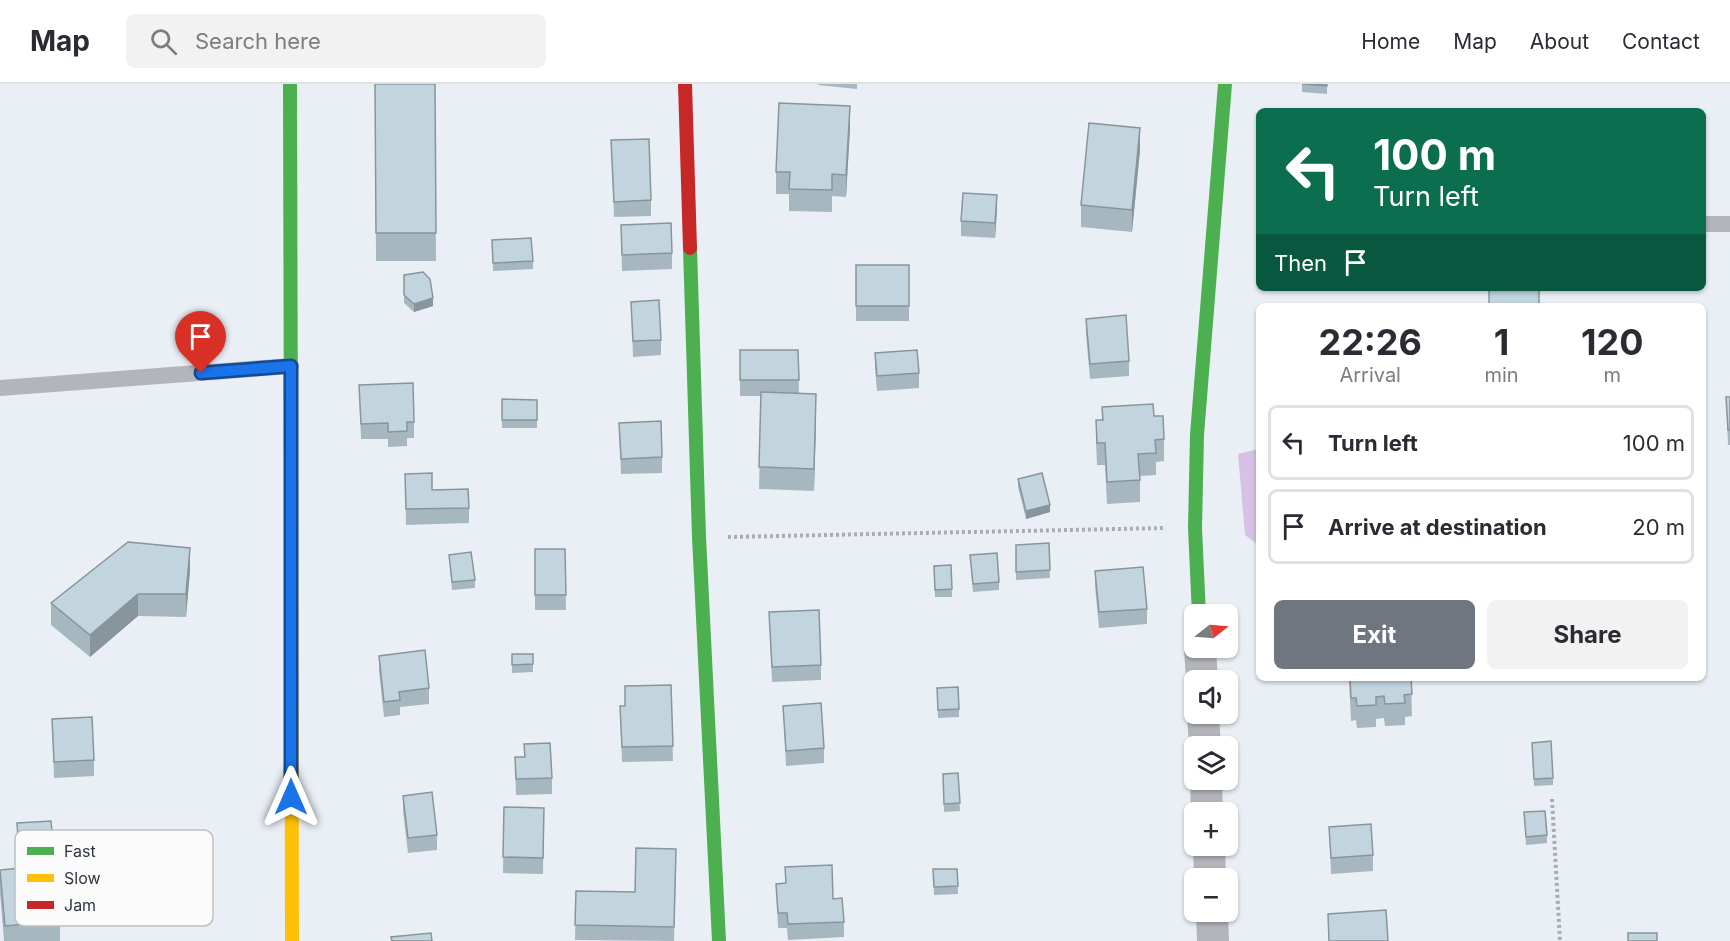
<!DOCTYPE html>
<meta charset="utf-8">
<style>
:root{--surface:#fff;--page:#f2f2f3;--text:#2b2b33;--muted:#7c7c81;--line:#e1e1e2;--accent:#6f7680}
body{margin:0;font-family:Inter,sans-serif;background:var(--page);color:var(--text);height:100vh;display:flex;flex-direction:column;font-size:22px;white-space:nowrap}
*{box-sizing:border-box;margin:0}
p{font-size:20px;color:var(--muted)}
.icon{flex:none;width:33px;height:33px;fill:none;stroke:currentColor;stroke-width:2;stroke-linecap:round;stroke-linejoin:round}
.map{position:relative;flex:1;overflow:hidden}
.side{position:absolute;left:1256px;top:219px;width:450px;height:378px;display:flex;flex-direction:column;background:var(--surface);border-radius:9px;box-shadow:0 2px 4px #0004}
.side>*{flex:none}
.top-card{position:absolute;left:1256px;top:24px;width:450px;height:183px;border-radius:9px;box-shadow:0 2px 4px #0004;background:#0b6e4f;color:#fff;overflow:hidden}
.needle{width:39px;rotate:73deg}
.tools{position:absolute;left:1184px;top:520px;display:grid;gap:12px}
.tools a{display:grid;place-items:center;width:54px;height:54px;border-radius:9px;background:var(--surface);box-shadow:0 2px 4px #0004;font-size:30px}
.pin{position:absolute;display:grid;place-items:center;width:51px;height:51px;color:#fff;margin:-62px -26px;border-radius:50% 50% 50% 0;rotate:-45deg;box-shadow:0 0 6px #0007}
.pin .icon{rotate:45deg}
.me{position:absolute;width:66px;margin:-33px;rotate:0deg;stroke-linejoin:round;filter:drop-shadow(0 0 4px #0008)}
.turn{display:flex;align-items:center;gap:21px;height:126px;padding:0 18px;font-size:27px}
.turn .icon{width:78px;height:78px;stroke-width:2.5}
.turn b{display:block;font-size:42px;line-height:51px}
.then{display:flex;align-items:center;height:57px;padding:0 18px;background:#0003;gap:12px;font-size:22px}
.eta{display:flex;justify-content:space-evenly;align-items:center;height:102px;text-align:center}
.eta b{font-size:36px;font-weight:700;line-height:42px}
.primary-button{display:flex;gap:12px;margin-top:auto;padding:12px 18px}
.primary-button a{flex:1;height:69px;border-radius:9px;background:var(--accent);color:#fff;font-size:24px;font-weight:700;line-height:69px;text-align:center}
.primary-button a+a{background:var(--page);color:var(--text)}
ul{padding:0;list-style:none}
li{display:flex;align-items:center;gap:18px;height:75px;margin:0 12px 9px;padding:0 6px;border:3px solid var(--line);border-radius:9px}
li div{flex:1}
li b{display:block;font-size:22px}
li em{font-style:normal}
header{display:flex;align-items:center;gap:36px;box-sizing:border-box;height:84px;padding:0 30px;background:var(--surface);border-bottom:2px solid var(--line)}
header strong{font-size:28px}
nav{display:flex;gap:33px;margin-inline-start:auto;font-size:21px}
.search{width:420px;height:54px;background:var(--page);display:flex;align-items:center;gap:15px;box-sizing:border-box;padding:0 21px;border-radius:9px;color:var(--muted);font-size:22px}
.map>svg:first-child{display:block}
.forest{fill:#d7c2e6}
.lines{fill:none;stroke-linecap:round;stroke-linejoin:round}
.path{stroke:#aaacb0;stroke-width:4;stroke-dasharray:3 3;stroke-linecap:butt}
.lane{stroke:#b4b5ba;stroke-width:16}
.street{stroke:#b4b5ba;stroke-width:32}
.fast{stroke:#4caf50;stroke-width:14}
.slow{stroke:#ffc107;stroke-width:14}
.jam{stroke:#c62828;stroke-width:14}
.wall{fill:#a7b7c0}
.shaded-wall{fill:#88959c}
.building{fill:#c2d5df;stroke:#88959c;stroke-width:1.5}
.route-casing{stroke:#114b97;stroke-width:15}
.route{stroke:#1a73e8;stroke-width:10}
.key{fill:#fbfbfb;stroke:#bdc0c3;stroke-width:1.5}
.key-label{font-size:16px;fill:#2d3541}
</style>
<header>
<strong>Map</strong>
<div class="search"><svg class="icon" aria-label="search" viewBox="0 0 24 24"><circle cx="10" cy="10" r="6"/><path d="M15 15l6 6"/></svg>Search here</div>
<nav><a>Home</a><a>Map</a><a>About</a><a>Contact</a></nav>
</header>
<div class="map">
<svg width="1730" height="857" viewBox="0 0 1730 857">
<rect width="100%" height="100%" fill="#eaeff6"/>
<path class="forest" d="M1258,365v96l-13,-10 -7,-81z"/>
<g class="lines">
<path class="path" d="M728,453l437,-9
M1552,715l8,142"/>
<path class="lane" d="M1702,140h28
M0,304l291,-22"/>
<path class="street" d="M1200,564l2,33
M1203,630l2,33
M1206,696l1,33
M1209,762l1,33
M1212,828l1,29"/>
<path class="fast" d="M290,0l1,389
M690,164l9,289 20,404
M1199,531l-4,-87 2,-93 28,-351"/>
<path class="slow" d="M291,389l1,468"/>
<path class="jam" d="M685,0l5,164"/>
</g>
<path class="wall" d="M375,0h60l1,177h-60z
M818,0h39v5l-39,-4z
M1302,0h25v10l-25,-2z
M850,44l-4,69 -14,-1v16l-43,-1v-17h-13v-22z
M611,56l40,60v16l-37,1z
M1140,66l-8,82 -51,-5v-22z
M997,126l-2,28 -34,-2v-15z
M621,141l51,28v16l-50,2z
M492,156l41,21v8l-40,2z
M856,181h53v56h-53z
M404,191l29,31 -19,6 -10,-9z
M631,218l30,38v15l-28,2z
M1086,235l43,42v15l-39,3 -4,-45z
M740,266h58l1,44 17,23 -2,74 -55,-2 2,-93h-21z
M875,269l44,20v15l-42,3 -2,-23z
M359,301l55,37v16h-7v8l-19,1v-8h-27z
M1726,313h4v48h-2z
M502,315l35,1v28h-35z
M1102,323l52,9 10,23v22l-8,1v13l-16,1v26l-33,2 -2,-39h-8l-1,-23v-22h6z
M619,339l43,34v16l-41,1z
M405,390l27,16 37,18v15l-63,2z
M1018,395l32,33 -24,7 -8,-32z
M1049,459l1,35 -34,2v-35z
M535,465h30l1,61h-31z
M449,471l26,25v8l-23,2z
M970,471l29,27v8l-26,2z
M951,481l1,32h-17l-1,-31z
M190,486l-4,47 -48,-1 -48,41 -39,-32v-22z
M1095,487l52,38v15l-48,4 -4,-42z
M769,528l52,53v15l-49,2z
M512,570l21,10v8l-21,1z
M379,572l50,32v16l-29,3v8l-16,2 -5,-46z
M1349,594h62l1,38 -7,1v8l-20,1 -1,-8 -8,1v8l-19,1 -1,-8 -5,1z
M671,601l2,76 -51,1 -2,-56h5z
M937,612l22,13v8l-21,1z
M783,622l41,42v15l-38,3z
M52,635l42,41v16l-40,2z
M1532,659l21,35v7l-19,1z
M524,660l28,34v16l-36,1 -1,-38h9z
M958,689l2,38 -16,1 -1,-38z
M403,712l34,39v15l-29,3 -5,-42z
M504,723l40,1 -1,66 -40,-1z
M1524,728l23,23v8l-21,2z
M17,739l43,98v20h-56l-4,-48v-23l19,-2 -2,-23z
M1329,743l44,28v16l-42,3z
M676,780l-2,77 -99,-1 1,-49 59,1z
M785,783l48,32 11,23v15l-56,3 -1,-12h-9l-2,-44 9,-1z
M933,785h24l1,25 -24,1z"/>
<path class="shaded-wall" d="M850,22v22l-4,69v-22z
M1140,44v22l-8,82v-22z
M997,111v15l-2,28v-15z
M433,214v8l-19,6v-8z
M816,310v23l-2,74v-22z
M1050,421v7l-24,7v-8z
M190,464v22l-4,47v-23z
M138,510v22l-48,41v-22z"/>
<path class="building" d="M375,0h60l1,149h-60z
M1302,0h25v2z
M779,19l71,3 -4,69 -14,-1v16l-43,-1 1,-17h-14z
M1089,39l51,5 -8,82 -51,-5z
M649,55l2,61 -37,2 -3,-62z
M963,109l34,2 -2,28 -34,-2z
M671,139l1,30 -50,2 -1,-30z
M531,154l2,23 -40,2 -1,-23z
M856,181h53v41h-53z
M423,188l7,7 3,19 -19,6 -10,-9v-20z
M1489,204h50v18h-50z
M659,216l2,40 -28,1 -2,-39z
M1126,231l3,46 -39,3 -4,-45z
M740,266h58l1,30h-59z
M917,266l2,23 -42,3 -2,-23z
M413,299l1,39h-7v9l-19,1v-9l-27,1 -2,-39z
M761,308l55,2 -2,75 -55,-2z
M1726,313h4v33h-2z
M502,315l35,1v20h-35z
M1153,320l1,12h9l1,23 -9,1 1,13 -18,1 2,26 -33,2 -2,-39h-8l-1,-23h7l-1,-13z
M661,337l1,36 -41,2 -2,-36z
M432,389v17l36,-1 1,19 -63,1 -1,-35z
M1042,389l8,32 -24,6 -8,-32z
M128,458l62,6 -4,46h-48l-48,41 -39,-32z
M1049,459l1,27 -34,2v-27z
M535,465h30l1,46h-31z
M471,468l4,28 -23,2 -3,-27z
M997,469l2,29 -26,2 -3,-29z
M951,481l1,24 -17,1 -1,-24z
M1143,483l4,42 -48,3 -4,-41z
M819,526l2,55 -49,2 -3,-55z
M425,566l4,38 -30,4 1,8 -16,2 -5,-46z
M512,570h21v10l-21,1z
M1350,594h61l1,16 -8,1 1,8 -20,1 -1,-8 -8,1v8l-19,1 -1,-8h-5z
M671,601l2,61 -51,1 -2,-41h5v-20z
M958,603l1,22 -21,1 -1,-22z
M821,619l3,45 -38,3 -3,-45z
M92,633l2,43 -40,2 -2,-43z
M1551,657l2,37 -19,1 -2,-36z
M550,659l2,35 -36,1 -1,-22h10l-1,-13z
M958,689l2,30 -16,1 -1,-30z
M432,708l5,43 -29,3 -5,-42z
M504,723l40,1 -1,50 -40,-1z
M1545,727l2,24 -21,2 -2,-25z
M51,737l9,100 -55,5 -5,-56 20,-2 -3,-45z
M1371,740l2,31 -42,3 -2,-31z
M636,764l40,1 -2,78 -99,-2 1,-34 59,1z
M832,781l1,34 9,-1 2,24 -56,2 -1,-11h-9l-2,-29 10,-1 -1,-16z
M933,785h24l1,17 -24,1z
M1386,826l2,31h-59l-1,-27z
M431,849l1,8h-40l-1,-4z
M1628,849h29v8h-29z"/>
<g class="lines">
<defs>
<path id="route" d="M201,289l90,-7v431"/>
</defs>
<use href="#route" class="route-casing"/>
<use href="#route" class="route"/>
</g>
<rect x="15" y="746" width="198" height="96" rx="9" class="key"/>
<rect x="27" y="763" width="27" height="8" fill="#4caf50"/>
<rect x="27" y="790" width="27" height="8" fill="#ffc107"/>
<rect x="27" y="817" width="27" height="8" fill="#c62828"/>
<g class="key-label">
<text x="64" y="773">Fast</text>
<text x="64" y="800">Slow</text>
<text x="64" y="827">Jam</text>
</g>
</svg>
<div class="tools">
<a><svg class="needle" viewBox="-14 -14 28 28"><path d="M0-13l5 13h-10z" fill="#e53935"/><path d="M0 13l5-13h-10z" fill="#7c7c81"/></svg></a>
<a><svg class="icon" aria-label="sound" viewBox="0 0 24 24"><path d="M4 9h4l5-4v14l-5-4H4zM17 9q2 3 0 6"/></svg></a>
<a><svg class="icon" aria-label="layers" viewBox="0 0 24 24"><path d="M12 4l9 5-9 5-9-5zM3 14l9 5 9-5"/></svg></a>
<a>+</a>
<a>−</a>
</div>
<div class="pin" style="left:201px;top:289px;background:#d93025"><svg class="icon" aria-label="arrive" viewBox="0 0 24 24"><path d="M6 21V4h12l-3 4 3 4H6"/></svg></div>
<svg class="me" style="left:291px;top:713px" viewBox="-20 -20 40 40"><path d="M0-17L14 15 0 8-14 15z" fill="#1a73e8" stroke="#fff" stroke-width="4"/></svg>
<div class="top-card">
<div class="turn"><svg class="icon" aria-label="left" viewBox="0 0 24 24"><path d="M17 20v-9H6M10 6l-5 5 5 5"/></svg><div><b>100 m</b>Turn left</div></div>
<div class="then">Then<svg class="icon" aria-label="arrive" viewBox="0 0 24 24"><path d="M6 21V4h12l-3 4 3 4H6"/></svg></div>
</div>
<section class="side">
<div class="eta">
<div><b>22:26</b><p>Arrival</p></div>
<div><b>1</b><p>min</p></div>
<div><b>120</b><p>m</p></div>
</div>
<ul>
<li><svg class="icon" aria-label="left" viewBox="0 0 24 24"><path d="M17 20v-9H6M10 6l-5 5 5 5"/></svg><div><b>Turn left</b></div><em>100 m</em></li>
<li><svg class="icon" aria-label="arrive" viewBox="0 0 24 24"><path d="M6 21V4h12l-3 4 3 4H6"/></svg><div><b>Arrive at destination</b></div><em>20 m</em></li>
</ul>
<div class="primary-button"><a>Exit</a><a>Share</a></div>
</section>
</div>
